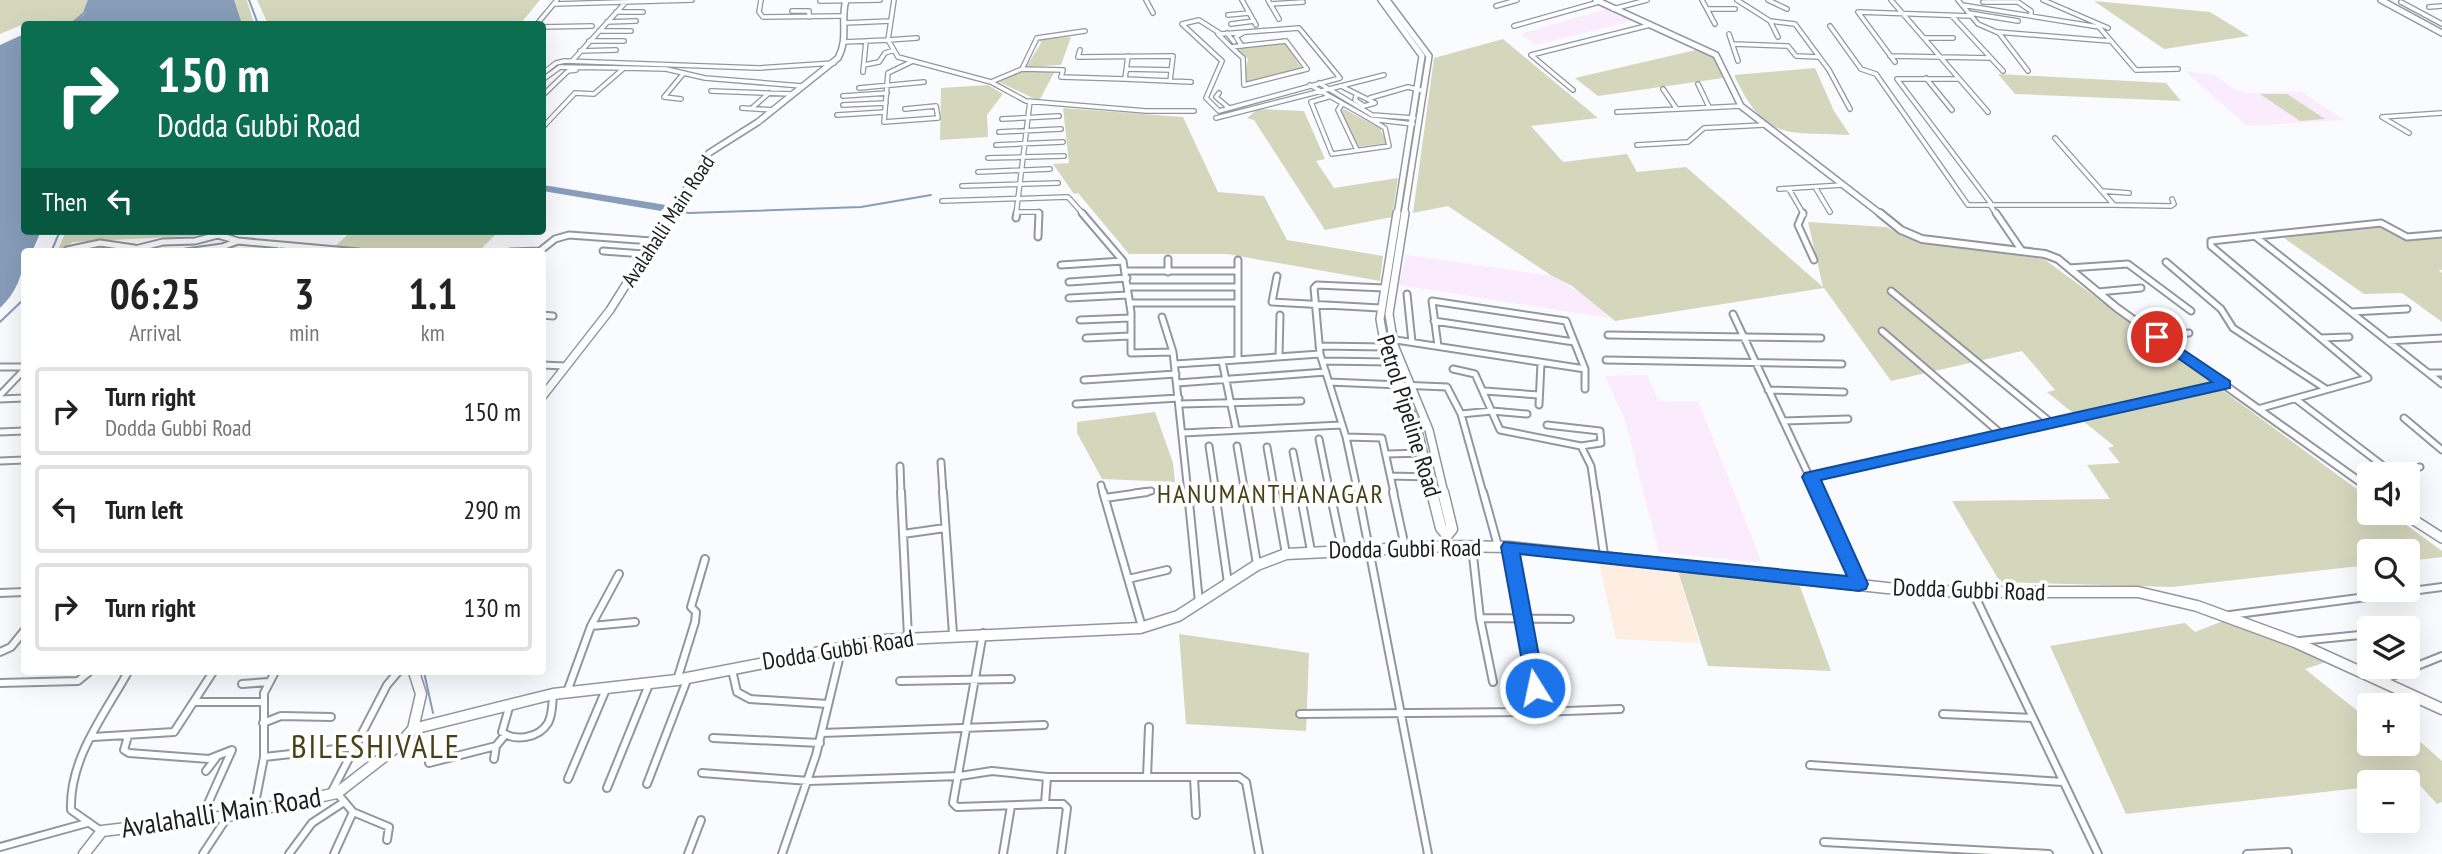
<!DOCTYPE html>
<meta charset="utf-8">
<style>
:root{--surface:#fff;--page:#f6f6f6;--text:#222;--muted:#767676;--line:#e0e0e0}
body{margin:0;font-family:"PT Sans Narrow",sans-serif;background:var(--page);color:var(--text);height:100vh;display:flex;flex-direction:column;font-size:26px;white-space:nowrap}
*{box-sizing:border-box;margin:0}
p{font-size:23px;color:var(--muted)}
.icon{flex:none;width:38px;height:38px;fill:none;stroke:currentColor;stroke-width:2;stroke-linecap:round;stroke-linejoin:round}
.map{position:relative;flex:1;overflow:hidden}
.drawer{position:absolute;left:21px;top:248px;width:525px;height:427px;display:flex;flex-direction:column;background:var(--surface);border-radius:7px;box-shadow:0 7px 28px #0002}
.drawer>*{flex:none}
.top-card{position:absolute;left:21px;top:21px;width:525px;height:214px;border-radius:7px;box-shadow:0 7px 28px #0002;background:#0b6e4f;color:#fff;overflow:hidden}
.tools{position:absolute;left:2357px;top:462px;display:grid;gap:14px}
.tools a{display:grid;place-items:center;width:63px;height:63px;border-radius:7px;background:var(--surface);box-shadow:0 7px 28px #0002;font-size:35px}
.pin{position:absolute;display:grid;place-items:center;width:60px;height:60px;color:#fff;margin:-30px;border:4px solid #fff;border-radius:50%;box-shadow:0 2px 7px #0007}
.me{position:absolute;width:77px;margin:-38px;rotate:350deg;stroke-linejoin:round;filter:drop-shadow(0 0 5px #0008)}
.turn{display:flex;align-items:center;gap:24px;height:147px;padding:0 21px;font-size:32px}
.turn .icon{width:91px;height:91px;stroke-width:2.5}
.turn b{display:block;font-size:49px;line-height:60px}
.then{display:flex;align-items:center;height:66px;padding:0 21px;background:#0003;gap:14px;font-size:26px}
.eta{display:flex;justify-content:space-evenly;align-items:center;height:119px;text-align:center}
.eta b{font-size:42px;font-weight:700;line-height:49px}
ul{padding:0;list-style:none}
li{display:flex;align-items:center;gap:21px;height:88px;margin:0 14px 10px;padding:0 7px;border:4px solid var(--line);border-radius:7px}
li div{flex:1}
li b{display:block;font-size:26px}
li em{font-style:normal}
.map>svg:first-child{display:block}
.industrial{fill:#feeee1}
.education{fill:#faebfd}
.green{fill:#d5d7bd}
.water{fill:#879dba}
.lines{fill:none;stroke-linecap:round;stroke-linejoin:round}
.stream{stroke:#879dba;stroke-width:2}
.minor-far2-casing{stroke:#9396a0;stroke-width:6}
.minor-far1-casing{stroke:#9396a0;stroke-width:9}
.minor-casing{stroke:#9396a0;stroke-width:10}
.tertiary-far2-casing{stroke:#9396a0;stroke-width:8}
.tertiary-far1-casing{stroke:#9396a0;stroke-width:10}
.tertiary-casing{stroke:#9396a0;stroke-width:12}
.secondary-far2-casing{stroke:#9396a0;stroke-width:8}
.secondary-far1-casing{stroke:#9396a0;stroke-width:10}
.secondary-casing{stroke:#9396a0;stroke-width:13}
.minor-far2{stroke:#fff;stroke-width:3.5}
.minor-far1{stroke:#fff;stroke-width:5}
.minor{stroke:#fff;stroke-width:6}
.tertiary-far2{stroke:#fff;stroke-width:5}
.tertiary-far1{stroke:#fff;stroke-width:6}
.tertiary{stroke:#fff;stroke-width:9}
.secondary-far2{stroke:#fff;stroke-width:5}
.secondary-far1{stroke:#fff;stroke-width:7}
.secondary{stroke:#fff;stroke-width:10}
.route{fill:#1a73e8;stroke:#114b97;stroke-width:2}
.labels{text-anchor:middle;stroke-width:7;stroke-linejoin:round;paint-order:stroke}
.far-street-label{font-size:21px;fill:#1b1d20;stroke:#fff}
.street-label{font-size:24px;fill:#1b1d20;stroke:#fff}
.neighbourhood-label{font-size:26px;letter-spacing:2px;fill:#484118;stroke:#fff}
.near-street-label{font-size:28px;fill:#1b1d20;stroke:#fff}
.near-quarter-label{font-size:33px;letter-spacing:2px;fill:#484118;stroke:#fff}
</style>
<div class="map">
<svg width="2442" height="854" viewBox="0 0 2442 854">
<rect width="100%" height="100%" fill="#f9fbff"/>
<path class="industrial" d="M1598,558l78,7 23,78 -83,-4z"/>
<path class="education" d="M1606,9l27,12 -98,24 -14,-11z
M2185,71l29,4 20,14 14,4 53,-1 43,28 -97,6z
M1406,255l146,21 42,25 15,17 -210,-33z
M1647,375l11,26h40l64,162 -103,-11 -34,-132 -20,-44z"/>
<path class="green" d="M0,0h247l7,24 -209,-1 -21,1 -24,10z
M257,0h283l-20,24h-252z
M2094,1l116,11 39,24 -85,13z
M1071,37l-10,28 -35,2 15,-24 -1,-4z
M1503,39l95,79 -67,8 32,36 64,-8 10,18 49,-5 137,120 -15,-65 78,5 31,15 127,17 325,239 1,15h20l52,38v6l-34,4v-10h-38l-1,14 -197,22 -172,-5 -48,-81 158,-2 -23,-34 33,-2 -12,-15 6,-2 -67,-54 8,-2 -33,-39 -131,30 -67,-93 -209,33 -43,-35 -20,-10 -104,-70 -35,7 21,-155z
M1285,43l20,30 -63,13 6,-27 -12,-11z
M1700,49l15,8 8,21 -125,18 -23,-18z
M1815,68l19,43 16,24c-66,-3 -85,6 -116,-60z
M1024,70l31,1 -16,30 -40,-19z
M1998,74l168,9 15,18 -166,-7z
M988,85l15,9 -16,21 1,22 -48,3 1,-52z
M2260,94h27l38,25 -25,2z
M1063,108l120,9 35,75 46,4 23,44 96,16 -3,25 -153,-27h-98l-51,-61 -4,1 -21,-30 16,-1z
M1258,109l46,2 21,48 -9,2 18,27 64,-10 -6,39 -67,13 -71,-110 -7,-2z
M1344,109l36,19 7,15 -30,4 -17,-37z
M2383,225l27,16 32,-4v33h-3l3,3v49l-40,-29 -38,1 -80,-56z
M66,231h147l-4,4 -136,7 -16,10z
M352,231h147l-19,19 -147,-2z
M1155,412l18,51 2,19 -73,-3 -25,-46v-11z
M1676,565l122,16 33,90 -123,-5z
M2223,621l106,40 -24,8 64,51 1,24h38v-5l8,-1 26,23v41l-5,2 -21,-23 -46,1 -1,5 -243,27 -76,-168 135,-23 10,9z
M1179,634l130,19 -3,78 -120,-7z"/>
<path class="water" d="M88,0h146l8,24h-170l13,-10z
M24,34v197h17l-9,21h-8c0,22 -8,41 -24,56v-263z
M543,185l123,20 -5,6 -118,-20z"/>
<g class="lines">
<path class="stream" d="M249,0l9,24
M72,23l12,-10 5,-13
M664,208l25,5 172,-6 70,-12
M51,252l9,-21
M0,322l24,-23
M424,672l9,41"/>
<defs>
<path id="minor-far2" d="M761,0l-2,12 4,5 78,-1
M894,0l-6,40 29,-2
M1146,0l7,13
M1242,0l14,25
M1268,0l11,19
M1702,0l13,24
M1737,0l33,21 25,3 34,46 21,39
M1768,0l19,9
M1891,0l97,112
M1958,0l20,24 21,9 29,38
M2043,0l65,28
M820,1l60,-1
M1983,2h35l13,9v5
M2401,2l41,22
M554,4l138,-4
M1270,4l33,-2
M1962,5l137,22 37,43 42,-1
M1496,6l21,-6
M2429,7l13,-1
M1613,9l34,-9
M1708,9h27
M792,11h17v6
M616,12h27
M1969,13l49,8
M1228,15l21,-2
M1952,16l51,55
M1199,20l22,14 78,-6 41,50 -121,33 -13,-13 16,-37 -40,-37z
M1770,21l8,16
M607,22l29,-1
M844,23l47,-2
M537,24l20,-24
M1231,24l23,-3
M1514,26l85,-24
M1830,26l31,43 15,5 92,131h22
M542,27l50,-1
M599,31h32
M1997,32l113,9
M1227,33l7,9
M1218,34l13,13
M1729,34l9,27
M1924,38h29
M589,41h35
M1286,41l21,28 -63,16 -1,-27 -12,-11z
M844,42l44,-2 10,17 93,25 35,19 120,10h48
M1733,44l55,2 8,10 23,1
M1242,46l-6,-9 7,-4
M1080,50l-2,7 95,-1 -3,25
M580,51l36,-1
M1128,56l-3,23 66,3
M1890,56l101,2
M572,61l53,-58
M1895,62l-37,-50 113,4
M864,65l15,-3 6,-9 9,-3
M1022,69l41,1 -2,7 64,2
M1127,69l44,1
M863,72l3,-31
M542,74l14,-11 9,-2 194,7 75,-5
M1926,78l26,32
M1958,79h-61l95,126
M542,80l18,-13 64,1 42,1 39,9 97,8
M991,82l31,-13 15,-31 48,-7
M1319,83l53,32 42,3
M1698,84l11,23
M1310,85l60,34 43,5
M1343,87l32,16 -11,3 -9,-6 1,-4
M859,88l65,-6
M1663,89l13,19
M1573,90l-42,-35 119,-30
M711,91l81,3
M1219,93l-3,4 13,11
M542,96l26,-25 8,-1
M843,96l44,-3
M1328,97l-17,5 21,52 57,-8 -4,-18 -15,-9
M1370,98l38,-11 16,4
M681,99l-17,-2 19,-23
M1342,104l-4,6 19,40
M843,105l43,-2
M742,108l32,2
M752,108l17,-15
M905,109l31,-3 2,12 -54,4 4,-49 25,-12
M1617,112l124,-6
M837,115l48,-3
M1216,118l168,-43
M1002,119l57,-3
M542,128l33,-35 19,1 30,-26
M999,132l62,-3
M2409,133l-27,-16 60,-4
M996,145l67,-3
M1637,145l51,-3 16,-14 60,-3
M988,158l76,-2
M978,172l72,-3
M962,186l96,-3
M1815,187l15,25
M1779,189l63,-4
M1789,189l15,26
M2102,191l27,2
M942,201l126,-4 16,18
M2114,205l57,1 3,-2 -2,-5
M1016,212h23v3
M1016,215l14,-114
M1997,215l-7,-10h124l-59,-67"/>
<path id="minor-far1" d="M1803,213l-5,12 16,35
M1996,213l26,38
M1016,218l1,-5
M1038,237l1,-24
M2256,237l186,147
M67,250l33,-7 34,5
M603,251l41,3
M123,252l40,-10 32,-1 23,-6 20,6 121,11
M186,252l36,-5 16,-6
M277,252l2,-2
M510,252l30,-1 15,-12 14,-4 83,6
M1168,259v13
M1238,260v100
M1123,261l8,51v41l42,-1 15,141
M2166,262l55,47 12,19 93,61
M1061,265l62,-4 -41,-48
M2069,268l59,-4 63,47
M1126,271h112
M1277,276l-5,26 108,6
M1069,282l58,-4
M1127,287h111
M1891,291l158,130
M2098,292l43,-4
M1407,294l5,48
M1069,298l59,-3
M1130,303h108
M2352,312l55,-3
M1733,314l84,179
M542,315l11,1
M1162,317l11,35
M1080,320l50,-2
M1434,321l140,21
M1882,331l117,101
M1608,335l213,3
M2158,337l31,-4
M1086,338l44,-2
M1383,338l202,31
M2321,338l28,-1
M2387,341l55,-3
M1319,346l66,1
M1438,346l-6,-45 134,20 19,48v20
M1279,356l1,-41
M1606,360l236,4
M1323,361l68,1
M1175,364l47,-3
M542,365l23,1
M0,367h24
M1453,369l22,5 25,56 81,16 10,20 4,27
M2429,373h13
M1084,380l92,-6
M1329,382l118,5 14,27 22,79
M1177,383l149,-11
M1768,390l76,2
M1485,391l54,4
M0,395l24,-25
M0,399l24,-1
M2297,400l89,68 12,3 22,-4
M1076,404l103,-6
M1180,404l121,-3
M1539,405l2,-42
M2258,409l110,-31 -157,-132v-5l170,-18 26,14 35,-3
M1461,414l31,-3 35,3
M2404,418l38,32
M1783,421l65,-2
M1547,425l53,6 1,12 -20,3
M1236,429l-14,-68 98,-7
M0,432l24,-1
M1183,433l158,-8
M1346,437l36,1 12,55
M1319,439l11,54
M1209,446l7,47
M1237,446l8,47
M1267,447l8,46
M1293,452l8,41
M1387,454l37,-1
M0,461l24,-1
M941,462l2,31
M900,466l1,27
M1391,476l38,1
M1811,477l413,-93
M1101,485l2,8
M1135,493l16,-2
M1358,493l-12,-56 -26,-83 -6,-66 3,-3 67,3"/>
<path id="minor" d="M901,492l7,145
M943,492l10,142
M1103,492l39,135
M1188,492l11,110
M1215,492l13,91
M1245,492l12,72
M1275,492l11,62
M1300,492l11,59
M1330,492l12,57
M1358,492l70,362
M1393,492l12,55
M1483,492l15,54
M1595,492l9,63
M1816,492l43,92
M1105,498l42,-6
M903,534l42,-6
M1472,547l8,71 13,64
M1128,579l39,-9
M1973,592l125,262
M0,593l24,-1
M2230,615l212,-28
M1480,618l90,1
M591,626l44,-4
M983,633l-30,170 4,4 88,-3
M2300,641l70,-7
M0,652l11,-5 13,-16
M732,670l5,22 13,7 78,5
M677,680l18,-58 1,-10 -5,-5 14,-48
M2382,680l60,-24
M900,681l111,-2
M0,683l78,-2 11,-9
M242,684l27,-2
M567,692l24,-66 28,-52
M194,702h70
M510,704l-8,28c13,10 37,6 46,-9 5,-9 4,-20 5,-29
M1539,712l81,-3
M1300,714l239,-2 -29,-165
M1943,714l90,4
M263,723l18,-7 50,1
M822,733l222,-8
M128,736l-4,14 5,3 80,6 23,-9 -31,69
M93,737l81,-5 39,-60
M713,738l107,5
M264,757l90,-10
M494,759l2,-13 9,-11
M429,763l67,-17
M1810,765l253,17
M206,771l10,-13
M702,773l107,8 151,-5 32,-5 55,6h192l7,5 13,72
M1047,777l-2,27h18l4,4 -6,46
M1147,777l2,-50
M1194,777l2,38
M568,779l39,-92
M647,784l40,-104
M607,788l43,-106
M330,795l57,-110 11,-13
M254,809l10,-52v-64l11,-21
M353,812l36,15 -2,13
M101,831l-30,-21c-2,-51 33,-95 57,-138
M1824,842l225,12
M0,847l87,-24
M203,854l25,-38
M289,854l23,-31 32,-21
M334,854l19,-42 -16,-19
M688,854l13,-34
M782,854l34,-99 26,-108
M1003,854l8,-48
M2247,854l41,-2"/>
<path id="tertiary-far2" d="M1596,0l120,55 25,51 141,109"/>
<path id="tertiary-far1" d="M1880,213l21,17 21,9 123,15 13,5 59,49 253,181"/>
<path id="tertiary" d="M2403,513l39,25"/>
<path id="secondary-far2" d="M1381,0l41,56 -25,159
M1387,0l42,56 -25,159
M2381,0l61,33
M670,215l39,-62 49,-31 80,-64c11,-20 2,-38 8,-58"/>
<path id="secondary-far1" d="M1397,213l-17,106 5,28 33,84 15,62
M1405,213l-16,101 5,31 35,85 15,63
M542,397l68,-87 61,-97"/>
<path id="secondary" d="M1432,492l9,36 6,7 5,-6 -9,-37
M413,729l140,-35 124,-14 205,-40 258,-12 38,-12 79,-51 29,-11 163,-8 61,1 377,41 77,4h174l59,14 98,36 147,67
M84,854l18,-23 126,-15 109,-23 62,-48 14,-16 8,-35 -7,-22"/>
</defs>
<use href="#minor-far2" class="minor-far2-casing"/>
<use href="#minor-far1" class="minor-far1-casing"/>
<use href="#minor" class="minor-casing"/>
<use href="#tertiary-far2" class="tertiary-far2-casing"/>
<use href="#tertiary-far1" class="tertiary-far1-casing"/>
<use href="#tertiary" class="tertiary-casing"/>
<use href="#secondary-far2" class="secondary-far2-casing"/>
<use href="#secondary-far1" class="secondary-far1-casing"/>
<use href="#secondary" class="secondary-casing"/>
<use href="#minor-far2" class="minor-far2"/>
<use href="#minor-far1" class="minor-far1"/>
<use href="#minor" class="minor"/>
<use href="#tertiary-far2" class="tertiary-far2"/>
<use href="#tertiary-far1" class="tertiary-far1"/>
<use href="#tertiary" class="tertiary"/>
<use href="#secondary-far2" class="secondary-far2"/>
<use href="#secondary-far1" class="secondary-far1"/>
<use href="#secondary" class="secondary"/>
</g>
<path class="route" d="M2157,332l73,49v7l-409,92 47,104 -2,5 -7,2 -339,-37 25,134 -3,6h-14l-27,-147 3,-5 343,34 -45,-99 3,-4 407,-91 -60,-42v-6z"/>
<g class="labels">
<g class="far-street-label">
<text transform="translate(668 221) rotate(-57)" y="7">Avalahalli Main Road</text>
</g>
<g class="street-label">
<text transform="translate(1409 416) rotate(73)" y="8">Petrol Pipeline Road</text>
<text transform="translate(1405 549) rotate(-1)" y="8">Dodda Gubbi Road</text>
<text transform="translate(1969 590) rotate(2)" y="8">Dodda Gubbi Road</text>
<text transform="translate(838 650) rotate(-9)" y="8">Dodda Gubbi Road</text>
</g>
<g class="neighbourhood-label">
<text x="1271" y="503">HANUMANTHANAGAR</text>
</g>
<g class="near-street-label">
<text transform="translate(221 812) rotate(-9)" y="10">Avalahalli Main Road</text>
</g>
<g class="near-quarter-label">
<text x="376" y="758">BILESHIVALE</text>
</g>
</g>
</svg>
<div class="tools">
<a><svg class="icon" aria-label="sound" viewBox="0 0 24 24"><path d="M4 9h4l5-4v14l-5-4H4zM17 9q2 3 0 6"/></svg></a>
<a><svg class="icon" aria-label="search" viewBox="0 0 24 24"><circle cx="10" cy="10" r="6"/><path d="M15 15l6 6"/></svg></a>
<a><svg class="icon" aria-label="layers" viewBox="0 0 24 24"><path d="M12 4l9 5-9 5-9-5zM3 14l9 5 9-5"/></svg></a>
<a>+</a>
<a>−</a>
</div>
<div class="pin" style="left:2157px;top:337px;background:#d93025"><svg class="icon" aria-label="arrive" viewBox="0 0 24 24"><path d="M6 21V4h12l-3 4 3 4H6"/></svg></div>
<svg class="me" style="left:1535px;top:688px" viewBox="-20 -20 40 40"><circle r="17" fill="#1a73e8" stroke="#fff" stroke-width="3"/><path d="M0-11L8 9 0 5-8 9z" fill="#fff"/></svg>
<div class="top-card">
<div class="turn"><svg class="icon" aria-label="right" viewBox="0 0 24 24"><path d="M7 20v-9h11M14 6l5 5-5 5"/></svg><div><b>150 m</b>Dodda Gubbi Road</div></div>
<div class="then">Then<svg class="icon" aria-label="left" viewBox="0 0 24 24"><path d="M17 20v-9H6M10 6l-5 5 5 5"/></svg></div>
</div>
<section class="drawer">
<div class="eta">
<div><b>06:25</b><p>Arrival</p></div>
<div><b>3</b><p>min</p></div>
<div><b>1.1</b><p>km</p></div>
</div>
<ul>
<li><svg class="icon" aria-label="right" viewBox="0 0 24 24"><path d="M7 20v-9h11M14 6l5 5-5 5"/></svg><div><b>Turn right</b><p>Dodda Gubbi Road</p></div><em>150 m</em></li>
<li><svg class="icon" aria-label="left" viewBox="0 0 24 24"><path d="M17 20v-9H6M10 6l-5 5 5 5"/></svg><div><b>Turn left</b></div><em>290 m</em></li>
<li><svg class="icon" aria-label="right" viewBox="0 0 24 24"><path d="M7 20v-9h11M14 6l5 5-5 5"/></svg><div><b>Turn right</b></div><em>130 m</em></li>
</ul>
</section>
</div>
